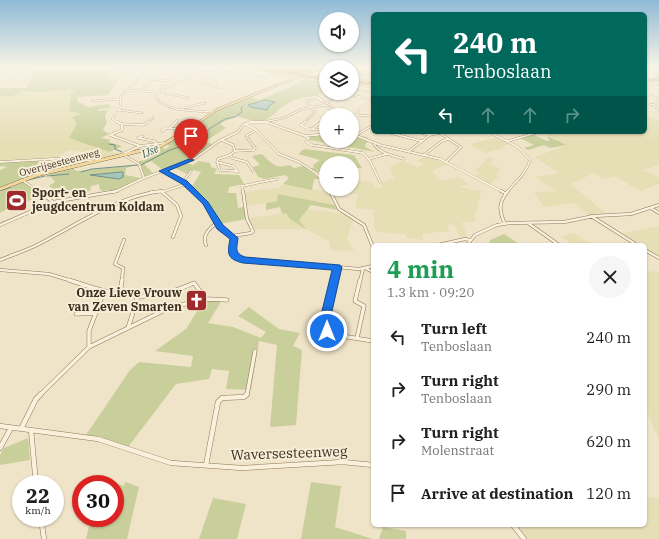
<!DOCTYPE html>
<meta charset="utf-8">
<style>
:root{--surface:#fff;--page:#f6f6f6;--text:#202124;--muted:#757577}
body{margin:0;font-family:"IBM Plex Serif",serif;background:var(--page);color:var(--text);height:100vh;display:flex;flex-direction:column;font-size:15px;white-space:nowrap}
*{box-sizing:border-box;margin:0}
p{font-size:13px;color:var(--muted)}
.icon{flex:none;width:22px;height:22px;fill:none;stroke:currentColor;stroke-width:2;stroke-linecap:round;stroke-linejoin:round}
.map{position:relative;flex:1;overflow:hidden}
.drawer{position:absolute;left:371px;top:243px;width:276px;height:284px;display:flex;flex-direction:column;background:var(--surface);border-radius:6px;box-shadow:0 1px 3px #0004}
.drawer>*{flex:none}
.top-card{position:absolute;left:371px;top:12px;width:276px;height:122px;border-radius:6px;box-shadow:0 1px 3px #0004;background:#00695c;color:#fff;overflow:hidden}
.tools{position:absolute;left:319px;top:12px;display:grid;gap:8px}
.tools a{display:grid;place-items:center;width:40px;height:40px;border-radius:50%;background:var(--surface);box-shadow:0 1px 3px #0004;font-size:20px}
.speed{position:absolute;left:12px;top:475px;display:flex;gap:8px;font-size:20px;font-weight:700;text-align:center}
.speed>*{display:grid;place-content:center;width:52px;height:52px;border-radius:50%;background:var(--surface);box-shadow:0 1px 3px #0004;line-height:1}
.speed small{font-size:10px;font-weight:400}
.speed .limit{border:6px solid #d22;background:#fff;color:#111}
.pin{position:absolute;display:grid;place-items:center;width:34px;height:34px;color:#fff;margin:-41px -17px;border-radius:50% 50% 50% 0;rotate:-45deg;box-shadow:0 0 4px #0007}
.pin .icon{rotate:45deg}
.me{position:absolute;width:44px;margin:-22px;rotate:0deg;stroke-linejoin:round;filter:drop-shadow(0 0 3px #0008)}
.turn{display:flex;align-items:center;gap:14px;height:84px;padding:0 16px;font-size:18px}
.turn .icon{width:52px;height:52px;stroke-width:2.5}
.turn b{display:block;font-size:28px;line-height:34px}
.lanes{display:flex;align-items:center;height:38px;padding:0 16px;background:#0003;justify-content:center;gap:20px;direction:ltr}
.lanes .off{opacity:.35}
.round{display:grid;place-items:center;flex:none;width:42px;height:42px;border-radius:21px;background:var(--page)}
.headline{display:flex;align-items:center;justify-content:space-between;height:68px;padding:0 16px}
h1{font-size:24px;font-weight:700;line-height:30px;color:#1e9e55}
ul{padding:0;list-style:none}
li{display:flex;align-items:center;gap:12px;height:52px;padding:0 16px}
li div{flex:1}
li b{display:block;font-size:15px}
li em{font-style:normal}
.map>svg:first-child{display:block}
.farmland{fill:#e6deb5}
.green{fill:#c9cf9b}
.water{fill:#a9c4bc;stroke:#6f938a}
.lines{fill:none;stroke-linecap:round;stroke-linejoin:round}
.stream{stroke:#6f938a;stroke-width:1}
.river{stroke:#a9c4bc;stroke-width:2.5}
.minor-far4-casing{stroke:#8d765c;stroke-width:2}
.minor-far3-casing{stroke:#8d765c;stroke-width:2.5}
.minor-far2-casing{stroke:#8d765c;stroke-width:3.5}
.minor-far1-casing{stroke:#8d765c;stroke-width:4.5}
.minor-casing{stroke:#8d765c;stroke-width:5.5}
.major-far1-casing{stroke:#5b4430;stroke-width:2.5}
.major-casing{stroke:#5b4430;stroke-width:3.5}
.highway-casing{stroke:#5b4430;stroke-width:3}
.minor-far4{stroke:#faf1dc;stroke-width:1.5}
.minor-far3{stroke:#faf1dc;stroke-width:2}
.minor-far2{stroke:#faf1dc;stroke-width:2.5}
.minor-far1{stroke:#faf1dc;stroke-width:3.5}
.minor{stroke:#faf1dc;stroke-width:4.5}
.major-far1{stroke:#f3d9a0;stroke-width:2}
.major{stroke:#f3d9a0;stroke-width:3}
.highway{stroke:#e0a458;stroke-width:2.5}
.highway-bridge-casing{stroke:#5b4430;stroke-width:3;stroke-linecap:butt}
.highway-bridge{stroke:#e0a458;stroke-width:2.5}
.route{fill:#1a73e8;stroke:#114b97}
.labels{text-anchor:middle;stroke-width:4;stroke-linejoin:round;paint-order:stroke}
.far-street-label{font-size:10px;fill:#3d2e20;stroke:#f7eed8}
.far-water-label{font-size:11px;font-style:italic;fill:#2f5d5a;stroke:#f7eed8}
.poi-label{font-size:12px;font-weight:bold;fill:#3d2e20;stroke:#f7eed8;text-anchor:start}
.near-street-label{font-size:14px;fill:#3d2e20;stroke:#f7eed8}
</style>
<div class="map">
<svg width="659" height="539" viewBox="0 0 659 539">
<rect width="100%" height="100%" fill="#f0e4c8"/>
<path class="farmland" d="M124,67h14l-20,13 -12,-1 9,-10h6z
M71,89l4,4h-4l11,20 -13,25 50,16 -20,4 -16,-6 -15,-2 -13,9 -55,2v-65l10,1 14,-6 20,1z
M645,114l14,7v44l-15,5 15,8v6l-19,7 -25,-15 -12,3 -9,-6 -24,11 37,30 -17,2 -15,-13 -32,4 -9,-15 23,-1 -22,-14 24,-4 -24,-16 32,-12 -21,-9 7,-3 -2,-1h94z
M499,137l11,7 -8,2 2,2 -19,5 -15,-9z
M426,156l22,8 -16,7 10,10 17,-4 10,7 -10,3 22,4 -5,22 -2,2 2,7h-14l5,14 -7,2 -5,-13 -8,-1 2,8h-12l-14,2v6l-16,-2 -2,-4 -28,-2 -3,-6v-16l-19,-2 3,-14h-10v-5h4v-13h5v4l15,2 4,6 6,-1v-4l12,-5 -4,-11 12,-6 16,6 6,-3 -7,-3z
M489,157l5,2 -5,5 12,5 -6,5 4,2 -10,9 -14,-8 5,-4 -5,-2z
M283,184l46,8 5,13 -56,-11 -1,7 -32,5 -1,-14 34,-4z
M307,209l38,5 16,9 -9,-1 -5,17 7,12 -24,-1v-8l-24,-13h-53l-5,-11 38,-5 19,15 -6,-8z
M659,226v32l-14,-9v-4h-7l-18,-11z
M574,233l17,12h-18l-12,-8z
M659,271v168l-14,-31v-136z
M645,497l14,1v41h-136l-10,-14h132z"/>
<path class="green" d="M35,67h89l-3,2h-6l-9,9 12,2 -10,15 -30,2 -1,4 11,6 21,-3 1,4 10,-2 -21,3 -2,2 11,-1 -3,6 2,6 -4,8 6,4 -8,4 10,2 -3,2 14,4 -12,6 -41,-14 8,-15 -5,-6 10,-3 -13,-3 2,-18h4l-4,-4 -27,3 -20,-1 -14,6 -10,-1v-8h27z
M352,67h21v15l-21,-2z
M304,79l22,3v9c-11,7 -25,5 -36,11 -26,15 -17,26 -53,14l-16,7v2l5,3 -22,14 9,2 -15,12 -35,14 -12,-9 -7,3 9,9 -9,3 -3,-11 -3,-3 16,-7 -8,-5 14,-3 5,2 5,-3 -4,-2 11,-5c20,6 14,-1 31,-8l1,-3 -13,-3 19,-14 36,-14 8,3 31,-13z
M326,134v7l22,1 10,-7 8,2 4,4 -4,2 -1,4 10,5 -65,-12v-2l-4,-2z
M532,134l15,7 3,-1 -3,-2 2,-1 18,8 -17,3 -6,-3 -16,5 -4,-2 10,-3 -14,-7z
M304,149l50,6 8,13h-10v-5h-26v7l-9,3 -7,-4 4,-2 -1,-2 7,-5 -22,-6z
M262,154c10,10 13,15 28,11l4,3 9,-2 18,13h-7l-2,11 -29,-6 6,-6 -4,-3 -20,4 -7,-2 -5,-10 7,-2 -8,-9z
M40,159l-3,6 4,3 -2,5 -39,15v-18l7,-3 -7,-1v-5z
M199,161l11,2 1,4 6,2 -3,5 25,1 5,9 -15,3 -1,6h8l2,15 6,-1 2,12 -27,5 -11,-20 -16,-18 9,-14 -8,-2 -6,4 -12,-6 12,-5 6,2z
M137,165l-11,3 -1,7 16,3 -30,15 -2,-3 -6,1 -3,-1 -1,-6 -8,2 -1,5 -7,1 -2,-4 -22,5 -10,-7 6,-4 -7,-9 24,-6 4,4z
M23,182l20,13 -27,11 -2,-1 -14,8v-21z
M278,194l56,11 4,5 -27,-5 -12,15 7,9 -16,-10 -4,-6 -4,1 -2,-7 -14,3v-7l11,-2z
M504,234l17,11h-32l1,-5z
M222,300l-14,23 25,4 28,11 5,-6 -28,-16 11,-9 30,22 21,4 -7,13 9,4 -6,75 -26,2 7,-82 -18,-4 -8,49 -25,-1 3,-18 -17,-2 -3,10 -33,5 -48,63 -30,-11 -12,-1 44,-65 9,-8 52,5 2,-11 -38,-5 31,-22 15,-24v-4z
M28,438l2,22 -30,5v-10l4,-7z
M101,478l23,8 1,-4 14,5 -12,52h-41l5,-21h24v-34h-15z
M311,482l30,4 -6,41 38,12h-72z
M213,498l33,6 -9,35h-38z
M383,527l23,4v8h-27z"/>
<path class="water" d="M265,100l10,2 -6,4 -2,4 -17,-3 -2,-2z
M121,172h2v5l-4,2 -29,-4z"/>
<g class="lines">
<path class="stream" d="M109,144l6,1v4l7,3
M141,165l27,-14 26,-10 4,-5 27,-17 10,-2 7,-5 -1,-4 2,-2
M81,172l11,-3 46,-4
M47,176l22,-2
M28,180l17,-4
M0,191l11,-4"/>
<path class="river" d="M321,73l5,-3"/>
<defs>
<path id="minor-far4" d="M180,67l84,10 16,-3 46,8
M650,67l9,9
M142,68l6,-1
M169,72l9,-5
M200,77l17,2
M185,80l37,8
M352,80l21,-4
M165,81l19,-8 12,1
M13,82l10,-15
M352,84l21,2
M354,84l-2,4 21,5
M215,86l2,-7 11,-7
M647,89v4l12,7
M647,89l2,-3 10,-2
M127,90l28,2 51,-22
M142,90l11,-11 12,2
M158,92l31,6
M156,93l-1,4c13,16 38,13 57,15
M344,93l29,7
M337,97l8,-4
M318,98l17,16 38,2
M318,98l-1,-2 23,17
M92,101l27,-2
M659,102l-6,3 6,5
M326,103l6,-3
M645,103l8,2
M185,108l20,-5
M119,110l23,3
M357,114l2,-5 14,-8
M329,115l30,-18
M268,121l16,-3 18,-9 23,-4
M119,123l-7,-4 9,-12 -1,-10 24,-24 -3,-6
M147,123l6,-5
M175,123l2,-3
M249,123h19
M304,123l11,-11 -9,-11 15,-3
M320,123l6,-6"/>
<path id="minor-far3" d="M117,122l5,2v6l-12,5 30,11
M305,122l-4,3 8,4 17,1
M122,124l21,1 5,-3
M245,124l10,5 24,25 20,8 17,11 10,12
M170,128l6,-6
M312,129l9,-7
M163,131l-1,-1 4,-2 21,2
M387,132l34,9
M418,132l12,3
M438,132l23,15 -15,15
M489,132l29,15 12,13c-4,14 -14,21 -23,32
M352,134l28,11 60,14 63,33
M358,134l15,-9
M143,136l-5,2 16,3 3,3
M305,136l4,2 -3,4 6,3 51,8 7,8 10,21
M508,141l31,-9
M373,142c4,11 21,14 31,17
M235,151l19,-1 1,-2 -9,-12 10,-6
M409,151l21,-16 9,-2
M125,153l15,-7 24,-3
M122,154l17,10 5,14
M425,154l17,-13 6,-2
M230,155l2,3 15,4 6,9
M368,159l19,-5
M0,162l69,-4 23,3
M217,162l1,-3 12,-4 5,-4 -2,-6 -11,-5
M217,162l3,8 16,1
M217,162l16,4 5,6
M162,171l12,5 21,16
M22,180l17,12
M183,182l8,-11
M329,189l2,3
M114,192l30,-14 50,-19 25,-18 19,-9 5,-7 7,-3h16l39,14 21,-2
M151,192l14,-1 21,-7
M243,192l-1,-6 35,-7"/>
<path id="minor-far2" d="M38,191l15,11
M194,191l15,16 12,22 13,9 -2,14 6,6 121,11 14,-3
M330,191l9,18 25,16 9,22
M501,191l4,2
M162,192l15,13 4,11 -8,21
M651,208l8,5
M591,216l46,29
M528,223l31,22
M505,224c-6,-13 -7,-21 3,-33
M0,225l53,-23 64,-11
M232,236l19,-3 2,-2 -6,-12 -4,-28
M206,245c-4,-9 3,-17 11,-22
M438,245l27,-6 5,1
M467,245l8,-10 22,-10 13,-2 54,-1 30,-6 37,-2 28,-9
M645,250l14,8
M0,260c12,-5 25,-9 37,-15 40,-20 80,-49 125,-54
M365,268l8,4
M0,270l49,4 23,7
M122,281l1,-13 -8,-4 9,-24
M334,281l3,-14
M360,281l3,-12"/>
<path id="minor-far1" d="M69,280c30,10 60,21 93,14 11,-2 22,-7 32,-11l6,8 -1,10
M334,280c-3,13 -12,43 -5,54l44,7
M120,295l2,-15
M76,314l20,-1
M128,328l9,-28 -1,-3
M357,338l7,-32 -9,-5 5,-21
M320,341l8,-8
M89,346v-15l15,-40
M40,395l49,-48 82,-40 38,-8 18,1
M247,395l8,-44"/>
<path id="minor" d="M0,426l98,13 73,24 71,5 101,-6 30,3
M21,429l15,-30 5,-5
M31,430l5,54
M0,448l11,-20
M206,465l12,-63 4,-4 22,-1 3,-3
M41,518l3,21
M513,525l11,14"/>
<path id="major-far1" d="M198,123l18,-13 94,-38 16,-4"/>
<path id="major" d="M0,189l37,-14 124,-29 38,-24"/>
<path id="highway" d="M244,67l54,8
M280,70l30,2
M305,76l21,3
M645,81l14,-2
M352,82l21,2"/>
</defs>
<use href="#minor-far4" class="minor-far4-casing"/>
<use href="#minor-far3" class="minor-far3-casing"/>
<use href="#minor-far2" class="minor-far2-casing"/>
<use href="#minor-far1" class="minor-far1-casing"/>
<use href="#minor" class="minor-casing"/>
<use href="#major-far1" class="major-far1-casing"/>
<use href="#major" class="major-casing"/>
<use href="#highway" class="highway-casing"/>
<use href="#minor-far4" class="minor-far4"/>
<use href="#minor-far3" class="minor-far3"/>
<use href="#minor-far2" class="minor-far2"/>
<use href="#minor-far1" class="minor-far1"/>
<use href="#minor" class="minor"/>
<use href="#major-far1" class="major-far1"/>
<use href="#major" class="major"/>
<use href="#highway" class="highway"/>
<defs>
<path id="highway-bridge" d="M298,75l7,1"/>
</defs>
<use href="#highway-bridge" class="highway-bridge-casing"/>
<use href="#highway-bridge" class="highway-bridge"/>
</g>
<linearGradient id="sky" x2="0" y2="1"><stop stop-color="#8fbad6"/><stop offset="0.47" stop-color="#f8f3e6"/><stop offset="1" stop-color="#f8f3e6" stop-opacity="0"/></linearGradient>
<rect width="659" height="143" fill="url(#sky)"/>
<path class="route" d="M189,159l5,1 -26,11 19,10 21,21 15,23 15,13c-1,10 -4,15 7,19l95,8 2,2 -10,44 -1,23h-8l-1,-3v-20l10,-41 -89,-7c-16,-4 -16,-9 -13,-24l-13,-10 -14,-25 -21,-20 -23,-13z"/>
<defs>
<symbol id="stadium-square" viewBox="-11 -11 22 22"><rect x="-9" y="-9" width="18" height="18" rx="4" fill="#9e2a2b" stroke="#f7eed8"/><path d="M0-5a6.5 5 0 1 0 0 10a6.5 5 0 1 0 0-10ZM-3.5-1.8h7v3.6h-7Z" fill="#fff"/></symbol>
<symbol id="church-square" viewBox="-11 -11 22 22"><rect x="-9" y="-9" width="18" height="18" rx="4" fill="#9e2a2b" stroke="#f7eed8"/><path d="M-1.2-6h2.4v3.5h3.3v2.4h-3.3V6h-2.4V-.1h-3.3v-2.4h3.3Z" fill="#fff"/></symbol>
</defs>
<g fill-rule="evenodd">
<use href="#stadium-square" x="4" y="188" width="25" height="25"/>
<use href="#church-square" x="184" y="288" width="25" height="25"/>
</g>
<g class="labels">
<g class="far-street-label">
<text transform="translate(59 162) rotate(-15)" y="4">Overijsesteenweg</text>
</g>
<g class="far-water-label">
<text transform="translate(150 151) rotate(-24)" y="4">IJse</text>
</g>
<g class="poi-label">
<text x="32" y="197">Sport- en<tspan x="32" dy="14">jeugdcentrum Koldam</tspan></text>
<text x="182" y="297" text-anchor="end">Onze Lieve Vrouw<tspan x="182" dy="14">van Zeven Smarten</tspan></text>
</g>
<g class="near-street-label">
<text transform="translate(289 453) rotate(-2)" y="5">Waversesteenweg</text>
</g>
</g>
</svg>
<div class="tools">
<a><svg class="icon" aria-label="sound" viewBox="0 0 24 24"><path d="M4 9h4l5-4v14l-5-4H4zM17 9q2 3 0 6"/></svg></a>
<a><svg class="icon" aria-label="layers" viewBox="0 0 24 24"><path d="M12 4l9 5-9 5-9-5zM3 14l9 5 9-5"/></svg></a>
<a>+</a>
<a>−</a>
</div>
<div class="speed"><div>22<small>km/h</small></div><div class="limit">30</div></div>
<div class="pin" style="left:191px;top:160px;background:#d93025"><svg class="icon" aria-label="arrive" viewBox="0 0 24 24"><path d="M6 21V4h12l-3 4 3 4H6"/></svg></div>
<svg class="me" style="left:327px;top:331px" viewBox="-20 -20 40 40"><circle r="17" fill="#1a73e8" stroke="#fff" stroke-width="3"/><path d="M0-11L8 9 0 5-8 9z" fill="#fff"/></svg>
<div class="top-card">
<div class="turn"><svg class="icon" aria-label="left" viewBox="0 0 24 24"><path d="M17 20v-9H6M10 6l-5 5 5 5"/></svg><div><b>240 m</b>Tenboslaan</div></div>
<div class="lanes"><svg class="icon" aria-label="left" viewBox="0 0 24 24"><path d="M17 20v-9H6M10 6l-5 5 5 5"/></svg><svg class="icon off" aria-label="ahead" viewBox="0 0 24 24"><path d="M12 20V5M6 11l6-6 6 6"/></svg><svg class="icon off" aria-label="ahead" viewBox="0 0 24 24"><path d="M12 20V5M6 11l6-6 6 6"/></svg><svg class="icon off" aria-label="right" viewBox="0 0 24 24"><path d="M7 20v-9h11M14 6l5 5-5 5"/></svg></div>
</div>
<section class="drawer">
<div class="headline"><div><h1>4 min</h1><p>1.3 km · 09:20</p></div><a class="round"><svg class="icon" aria-label="close" viewBox="0 0 24 24"><path d="M6 6l12 12M18 6L6 18"/></svg></a></div>
<ul>
<li><svg class="icon" aria-label="left" viewBox="0 0 24 24"><path d="M17 20v-9H6M10 6l-5 5 5 5"/></svg><div><b>Turn left</b><p>Tenboslaan</p></div><em>240 m</em></li>
<li><svg class="icon" aria-label="right" viewBox="0 0 24 24"><path d="M7 20v-9h11M14 6l5 5-5 5"/></svg><div><b>Turn right</b><p>Tenboslaan</p></div><em>290 m</em></li>
<li><svg class="icon" aria-label="right" viewBox="0 0 24 24"><path d="M7 20v-9h11M14 6l5 5-5 5"/></svg><div><b>Turn right</b><p>Molenstraat</p></div><em>620 m</em></li>
<li><svg class="icon" aria-label="arrive" viewBox="0 0 24 24"><path d="M6 21V4h12l-3 4 3 4H6"/></svg><div><b>Arrive at destination</b></div><em>120 m</em></li>
</ul>
</section>
</div>
